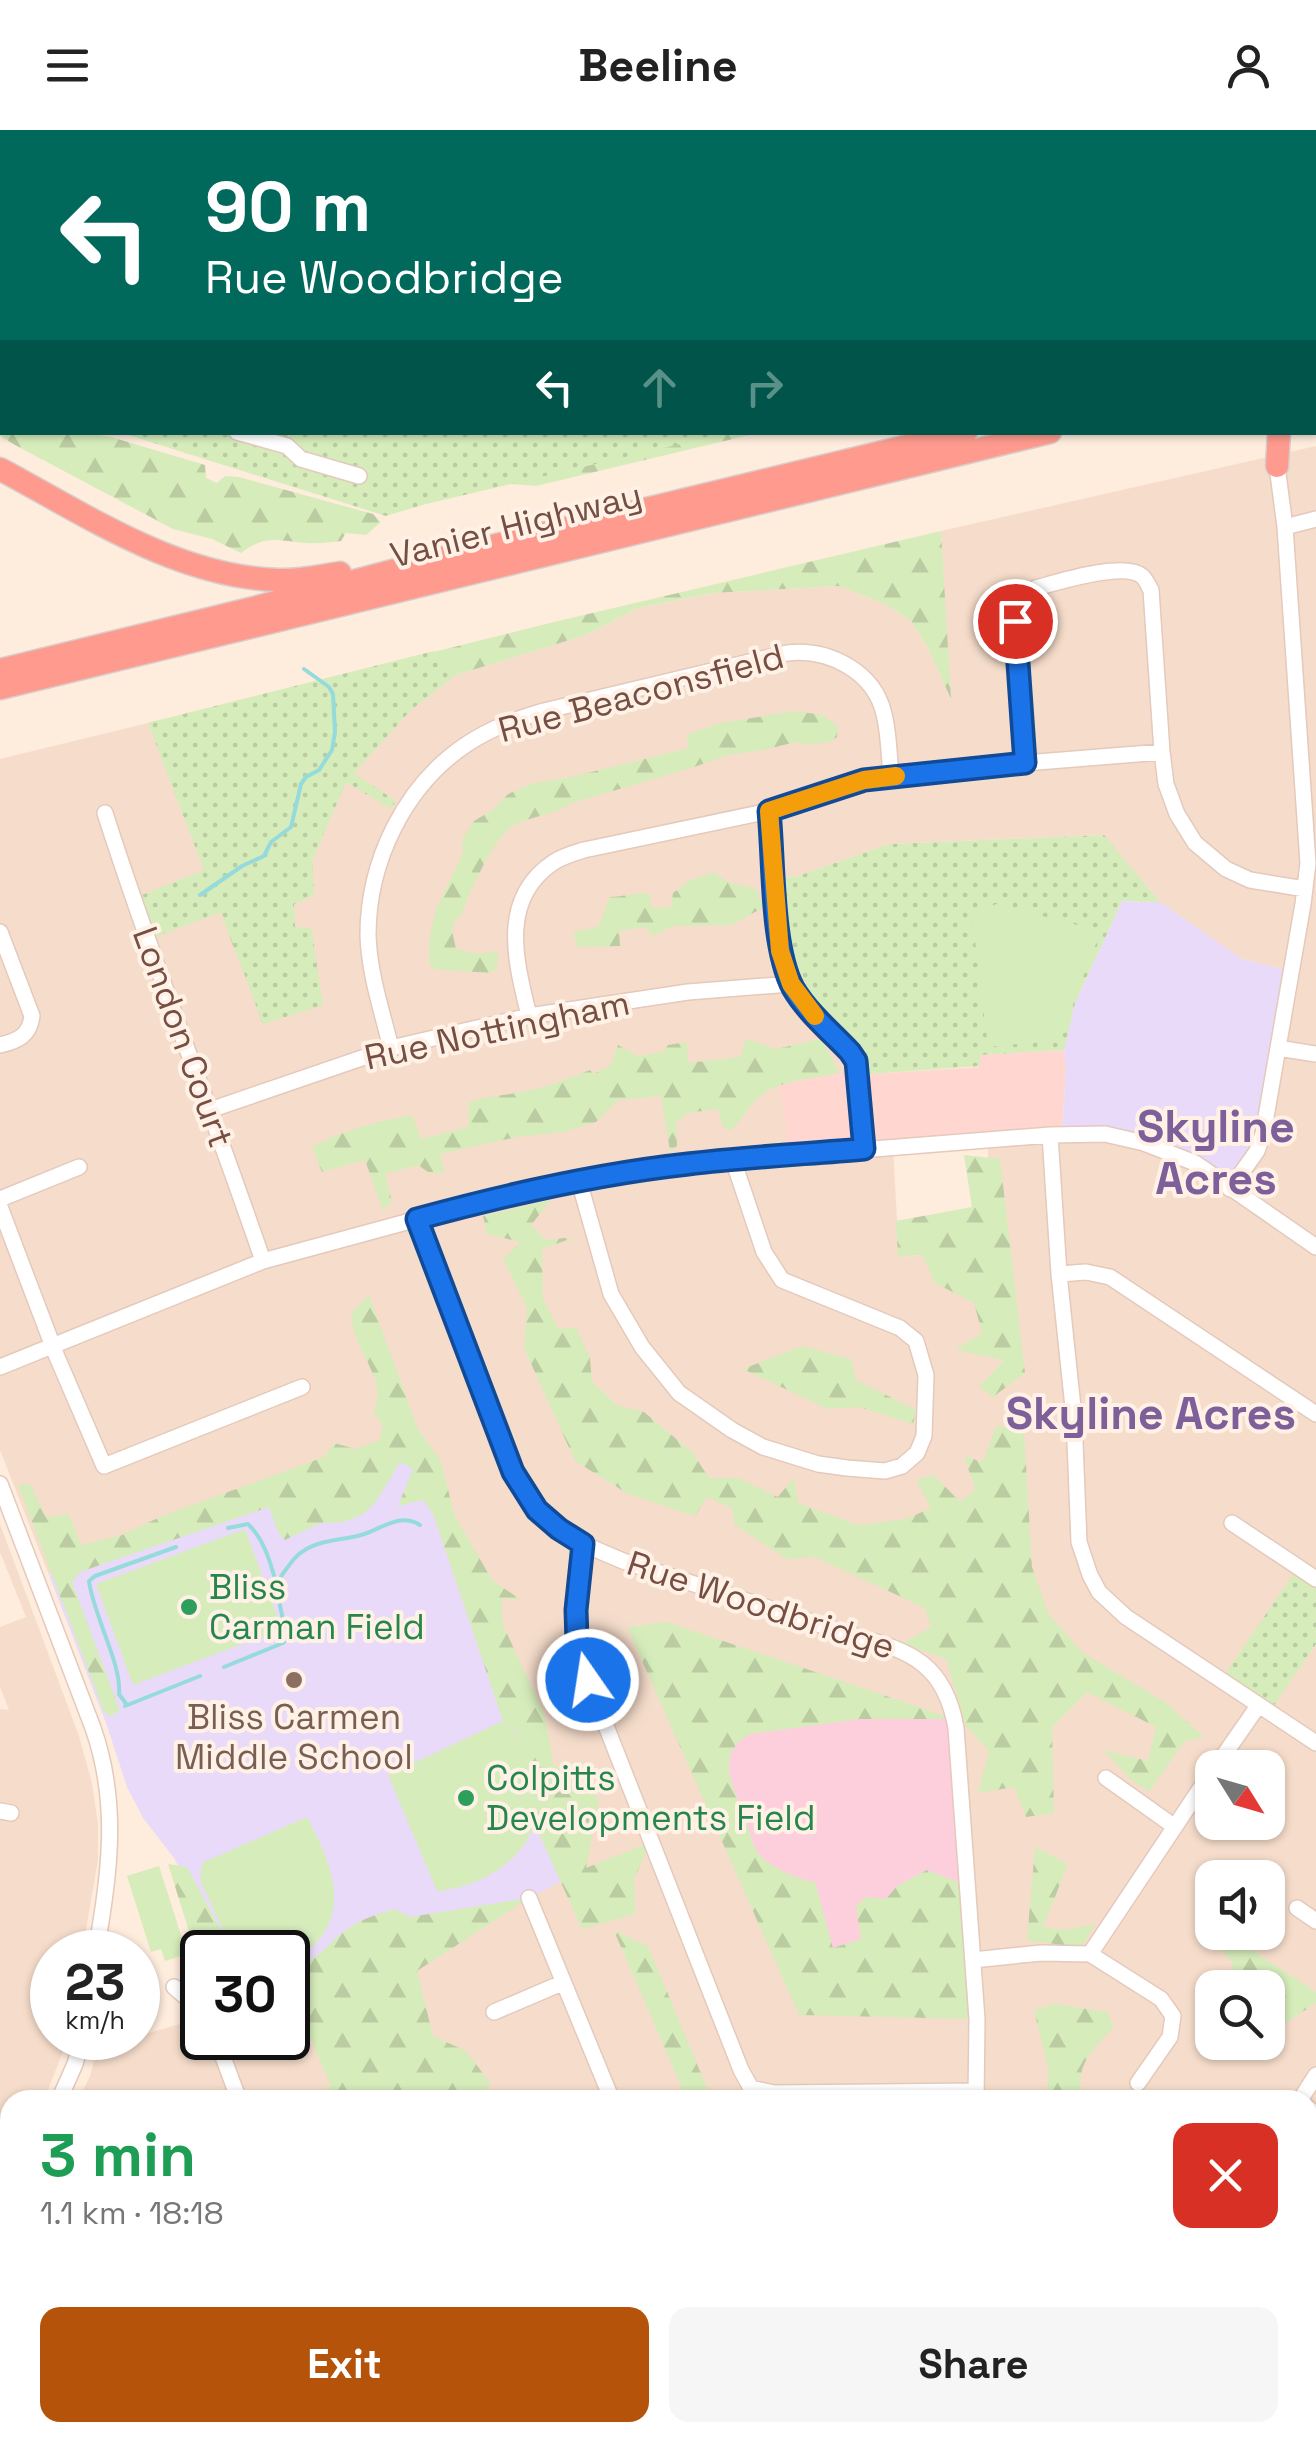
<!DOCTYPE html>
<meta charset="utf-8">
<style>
:root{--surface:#fff;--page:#f6f6f6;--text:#222;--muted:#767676;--accent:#b45309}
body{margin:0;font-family:"Space Grotesk",sans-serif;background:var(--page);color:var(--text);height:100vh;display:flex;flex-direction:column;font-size:38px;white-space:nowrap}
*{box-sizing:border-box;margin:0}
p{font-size:32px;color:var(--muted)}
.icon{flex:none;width:55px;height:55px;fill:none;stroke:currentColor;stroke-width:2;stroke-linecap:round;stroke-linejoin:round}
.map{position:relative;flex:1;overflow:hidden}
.drawer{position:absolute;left:0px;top:1960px;width:1318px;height:352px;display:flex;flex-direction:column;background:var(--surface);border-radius:30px 30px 0 0;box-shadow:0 2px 8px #0004}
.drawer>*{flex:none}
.hud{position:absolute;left:0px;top:0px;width:1318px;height:305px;box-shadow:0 2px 8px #0004;background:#00695c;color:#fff;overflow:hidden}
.needle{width:65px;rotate:127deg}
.buttons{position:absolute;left:1195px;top:1620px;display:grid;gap:20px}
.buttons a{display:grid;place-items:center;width:90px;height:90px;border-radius:20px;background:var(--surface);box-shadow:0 2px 8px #0004;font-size:50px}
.speed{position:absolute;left:30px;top:1800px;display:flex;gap:20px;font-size:50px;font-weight:700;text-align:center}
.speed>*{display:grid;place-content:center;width:130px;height:130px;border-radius:50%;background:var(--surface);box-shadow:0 2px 8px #0004;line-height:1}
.speed small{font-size:25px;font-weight:400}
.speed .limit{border:5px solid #111;border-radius:15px;background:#fff;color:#111}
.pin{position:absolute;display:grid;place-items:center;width:85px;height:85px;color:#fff;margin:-42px;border:5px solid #fff;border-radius:50%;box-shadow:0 2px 10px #0007}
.me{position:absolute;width:110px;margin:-55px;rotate:347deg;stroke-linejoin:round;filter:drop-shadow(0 0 8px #0008)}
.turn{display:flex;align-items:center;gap:35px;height:210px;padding:0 40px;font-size:45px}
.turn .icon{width:130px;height:130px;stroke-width:2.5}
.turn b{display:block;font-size:70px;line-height:85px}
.lanes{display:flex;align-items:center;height:95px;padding:0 40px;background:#0003;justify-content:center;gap:50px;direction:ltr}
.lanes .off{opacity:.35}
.round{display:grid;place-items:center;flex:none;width:105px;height:105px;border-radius:20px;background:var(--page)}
.overview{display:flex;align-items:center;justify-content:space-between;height:170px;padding:0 40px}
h1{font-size:60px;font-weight:700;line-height:75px;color:#1e9e55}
.cta{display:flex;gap:20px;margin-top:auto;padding:20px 40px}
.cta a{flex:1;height:115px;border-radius:20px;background:var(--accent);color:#fff;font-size:40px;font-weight:700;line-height:115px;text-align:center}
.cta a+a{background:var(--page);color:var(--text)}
header{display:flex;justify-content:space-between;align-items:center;height:130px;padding:0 40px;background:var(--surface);font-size:45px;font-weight:700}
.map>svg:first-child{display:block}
.residential{fill:#f6ddcb;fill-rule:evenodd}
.commercial{fill:#ffd7d0}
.education{fill:#eadafa}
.medical{fill:#fdcfdc}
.forest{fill:url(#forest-firs)}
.park{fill:url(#park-dots)}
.pitch{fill:#d6ecbb}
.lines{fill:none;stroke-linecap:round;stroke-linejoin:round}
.stream{stroke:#96dbdb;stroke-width:4}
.minor-casing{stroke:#e4c9bc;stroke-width:18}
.highway-casing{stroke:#d8cdcb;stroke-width:25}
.minor{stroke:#fff;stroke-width:15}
.highway{stroke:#fe9b8e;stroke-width:22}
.route-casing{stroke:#114b97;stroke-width:25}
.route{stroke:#1a73e8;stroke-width:18}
.slow{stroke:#f59e0b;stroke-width:18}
.leisure-dot{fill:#2e9e5b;stroke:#fff1e5;stroke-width:4}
.education-dot{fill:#8d6e63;stroke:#fff1e5;stroke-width:4}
.labels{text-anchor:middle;stroke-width:8;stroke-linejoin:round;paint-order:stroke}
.street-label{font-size:35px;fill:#754e44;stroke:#fff1e5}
.leisure-label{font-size:35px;fill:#27864d;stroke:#fff1e5;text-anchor:start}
.education-label{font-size:35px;fill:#785e54;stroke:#fff1e5}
.district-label{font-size:45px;font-weight:bold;fill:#7d5f99;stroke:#fff1e5}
</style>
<header><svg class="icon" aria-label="menu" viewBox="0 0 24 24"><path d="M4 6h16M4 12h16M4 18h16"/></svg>Beeline<svg class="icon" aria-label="person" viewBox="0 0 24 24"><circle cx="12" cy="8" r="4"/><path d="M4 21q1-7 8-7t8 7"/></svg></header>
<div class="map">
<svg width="1316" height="2312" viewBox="0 0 1316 2312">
<defs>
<pattern id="forest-firs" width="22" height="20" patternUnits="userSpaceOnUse" patternTransform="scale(2.5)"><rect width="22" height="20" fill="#d6ecbb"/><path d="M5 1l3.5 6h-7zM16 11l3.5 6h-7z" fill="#bbcca2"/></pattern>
<pattern id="park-dots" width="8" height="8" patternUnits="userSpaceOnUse" patternTransform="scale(2.5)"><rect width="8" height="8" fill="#d6ecbb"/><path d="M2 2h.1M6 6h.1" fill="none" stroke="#bbcca2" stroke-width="1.8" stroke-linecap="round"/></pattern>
</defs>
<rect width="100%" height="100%" fill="#feecdd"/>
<path class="residential" d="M1316,316v1142l-21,-15 -22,133 43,-62v630l-8,-2v-172h-1230l12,-24 8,-29 104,-29v20h86v-50l241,-90 -279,-395 -201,72 -49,-125v-691l148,-36 115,300 48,-95 -17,-1v-23l20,-9 -2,-34 34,-79 28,-33 37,-39 45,-35 130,-40 52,-27 75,-15 126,-7 46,18 26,17 17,27 22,48 -9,-165zM1103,705l57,67 82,57 49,12 -229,164 -75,5 7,109 -95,8 -6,-110 -121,-268 26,-3 91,-32zM1212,1638h56v54h-56zM1212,1748h56v54h-56zM1212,1858h56v54h-56z
M0,1394l79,212 13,47 6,41v36l-16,92h-30v86h16l-2,6 -22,56h-34v40l-10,8v-439l9,1 -9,-23v-60l26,-10 -26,-65z
M0,2159l10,3v140l1050,1v9h-1060z"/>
<path class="commercial" d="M1064,920l2,19 -4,66 -272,20 -10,-69 77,-17 14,5 108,-7v-12z"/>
<path class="education" d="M1122,771l38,1 82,57 50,12 -29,163 -33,55 -86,-46 -82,-8 4,-66 -2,-19 3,-18 8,-29z
M408,1326l177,413 -56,29 -241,90v-36h-82l-16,-65 -16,-29 -31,-40 -16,-31 -21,-64 -57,-148 201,-72z"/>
<path class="medical" d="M651,1525l303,64 12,166 -167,130z"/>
<path class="forest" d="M0,283l2,1v18h78l31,5 94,28 1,13 11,5 8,-7 14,1 134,37 8,8 -15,13 -20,-2 -5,8c-11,1 -23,3 -35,2 -29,-2 -40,-9 -65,10l-29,-14 -39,-10 -158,-84 -15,-9z
M485,303h273l-222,53 -39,-3z
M941,401l10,168 -23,-51 -17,-27 -26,-17 -46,-18 -126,7 -75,15 -52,27 -130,40 -45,35 -37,39 -28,33 -34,79 2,34 -20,9 1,23 16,1 12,77 -60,19 -115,-301 402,-100z
M794,581l29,4 15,11 -1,11 -8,5 -22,3 -11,-3 -33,8 -34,5 -38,13 -119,35c-17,11 -39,13 -58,22 -20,10 -46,71 -54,93h-4l-4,13 4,18 21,5 21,-3 -1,17 -7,5 -57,-4 -4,-7 1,-28 6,-25 27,-56 -1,-13 12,-19 20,-12 14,-15 26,-11 33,-5 122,-30 -3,-13 35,-12z
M715,742c18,18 26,9 44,19l-1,7 6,3 -2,7 -30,17 -59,1 -20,10 -8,-9 -26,4 1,15 -42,1 -5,-15 25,-5 12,-30c14,0 26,-5 40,-3l2,14 19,-1 2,-14 18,-13z
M746,909l30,10 45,-10 19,34c-25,5 -66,7 -84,27 -10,10 -15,22 -26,31l-8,-5 -4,-17 -31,4 -11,10 1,23 -7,5 -9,-55 -43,4 -22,22 -32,10 -47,5 -77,17 5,19 -17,-1 -10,-7 -33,9 7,27 -9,10 -18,-51 -43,12 -10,-25c32,-17 64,-25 100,-32l9,24 47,-12 1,-25c19,-6 38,-7 58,-11 22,-5 43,-13 63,-21l3,4 17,-8 8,-21 20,11 25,-4 5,-7 19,-3 1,21 52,-6z
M964,1025l36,4 25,214 -32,24 -14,-10 25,-27 -49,-10 27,-17 -8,-30 -39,-20 -13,-28 -24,2 -2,-36 76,-14z
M551,1070l-20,25 14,15 30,-3 -33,12 1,50 15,29h18l14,30 2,24 25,23 27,7 48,40 17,26h29l40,19 16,-20 4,26 60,22 48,-6 25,-11 -15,-28 18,-5 26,27 15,-13 -11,-33 19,6 13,-36 28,5 8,136 16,46 34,39 84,51 38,34 -20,5 -35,50 -19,-13 -26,-29 44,11 8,-34 -69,-35 -35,35 2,86 -28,4 -12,-30 -36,6 11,-42 -23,-25 -20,-67 -44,-15 29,-17 -6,-19 -110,-51 -29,2 -52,-35 -2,-16 -25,-11 -12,19 -67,-22 -53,-33 -51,-113 3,-40 -24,-49 18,-17 -34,-8 -4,-18z
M369,1165l49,134 23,32 13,53 38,66 29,20 -20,-2 2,27 41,88 10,53 31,11 14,24 -13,67 65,-26 -17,37 1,35 -53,15 -48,-106 1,-36 -18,-54 -14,-12 -70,-207 -10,-14 -25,6 15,-37 -13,-7 -23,38 -13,14 -20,8 -23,1 -36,17 -7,-8 -9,-25 -189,65 -8,10 48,129 -10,5 -6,-4 -86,-227 12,-1 16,33 23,-3 12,31 41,-10 40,-19 162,-59 10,-14 22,6 23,-9 4,-13 -9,-15c12,-28 -9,-49 -18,-75 -3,-7 -4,-16 -5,-24z
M802,1216l49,13 5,21 60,30 -3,14 -54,-17 -31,2 -85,-40z
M667,1492l287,97h-94l-110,15c-37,20 -16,54 -5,84 4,10 7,28 14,36 13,15 39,25 56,28l18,66 28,-9 -5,-33 10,-9 20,2 11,-13 30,-16 39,15 11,134 -178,-4 -172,-388z
M1035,1717l33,17 -25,63 20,3 32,-6 -13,24 -55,-8z
M168,1734l19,3 46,85h-31v9l-9,-17z
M529,1768l-112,73 16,65 33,15 25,33 -15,16h-213l20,-7 16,7 32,-13 -34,-81 -9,-1v-37c32,-6 36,-23 61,-40 14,-10 29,-14 46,-19l15,8z
M1212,1785v17l29,1 3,12 72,47v11l-43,28 -5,-6v-37l-37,-1 2,-24 -23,-25z
M614,1801l34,15 64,154h-25z
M1055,1874l52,8 7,15c-21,22 -40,38 -32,73h-36l3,-28 -15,-62z
M1308,2175l8,3 -7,42 7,2v86l-24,-4 16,-2z
M547,2303h133v9h-97z"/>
<path class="park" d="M0,0h1316v159l-1,-157h-1313v263l-2,-1z
M122,303h605l-301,71 -40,12z
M434,521l22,24 -45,35 -57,63 42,28 -5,8 -45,-27 -34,79 2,34 -20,9 1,23 16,1 12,77 -60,19 -42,-112 -74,28 -15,-41 72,-29 -56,-147z
M1104,705l56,67 -38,-1 -47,102 -11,47 -84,5v11l-109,8 -14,-5 -59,-73 -27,-117 27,-3 91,-32z
M1294,1443l22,15v56l-43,63 -48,-33z"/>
<path class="pitch" d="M996,774l105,27 -38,97 -7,12 -68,7 -16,-131z
M245,1399l37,100 -149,56 -37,-101z
M503,1591c17,14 26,31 30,53 3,17 5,38 -1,55 -12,36 -60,60 -95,62l-49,-116z
M307,1687c31,57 48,109 -19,148v-13h-55l-33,-72 2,-17z
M159,1736l28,88 -22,7 -4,-12 -10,3 -24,-76z"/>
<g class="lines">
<path class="stream" d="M200,765l42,-29 22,-10 7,-14 20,-15 10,-43 5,-7 13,-7 13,-20 3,-18 -2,-38 -4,-7 -25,-18
M228,1398l20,-4c17,16 23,41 29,62
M224,1537l59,-24 4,-4c-2,-16 -11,-41 -9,-55 1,-7 8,-14 12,-20 17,-25 45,-22 71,-29 21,-6 38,-23 59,-10
M127,1575l-8,-11c3,-29 -26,-80 -30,-113l6,-5 81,-29
M125,1576l75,-30"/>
<defs>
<path id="minor" d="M34,2v-2
M127,2l1,-2
M0,124l2,-9
M237,302l50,14 14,13 58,17
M1285,397l31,-8
M1025,633l-10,-142c2,-17 6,-24 21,-33 22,-6 88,-27 106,-12 3,2 7,11 9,14l11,162 4,32 11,30 18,29 31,26 24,11 55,9
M769,681c5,50 2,135 25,177 13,24 37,44 56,64l6,9 8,88
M105,683c48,151 107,298 158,448
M0,802l32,84c-2,19 -14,25 -32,29
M529,886c-13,-54 -31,-117 25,-154 9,-6 20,-9 30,-12l185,-39 94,-30 162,-18 137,-11
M391,918c-9,-37 -22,-75 -23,-113 0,-74 37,-150 99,-191 24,-16 50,-25 77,-33l243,-58c41,-5 87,18 97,61 5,20 5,42 7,62
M1278,918l38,6
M210,980l181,-62 138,-32 159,-24 103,-8
M1050,1005l9,139 15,143 5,125 11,33 9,17 27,25 190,126
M579,1051l32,113 31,53 37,46 53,37 31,17 55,17 29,4 38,3 17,-5 15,-13 7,-17 2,-61 -10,-34 -16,-13 -118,-48 -18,-28 -31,-92
M1230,1059l27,-38 6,-17 40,-230 5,-41 -23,-336 -8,-61
M0,1069l79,-32
M0,1077l57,150 47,109 198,-79
M417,1089l96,253 24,37 22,20 24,15 40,17 232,75c57,15 90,29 101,92l21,291 -1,81
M1059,1144l27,-2 24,5 206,137
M0,1237l263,-106 206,-56 110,-24 106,-17 365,-29 55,-1 39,9 51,20 121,84
M0,1354l93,244c27,77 16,147 3,224
M1232,1393l84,56
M583,1414l-7,66 1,31 11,39 153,390 10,18 23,5 202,-2
M1215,1638l43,-62
M1106,1648l69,49
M0,1681l11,2
M529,1768l83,202
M1297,1778l19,13
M1090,1824l71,45 12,17 -3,21 -32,46
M973,1830l68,-7 49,1 122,-183
M174,1857l28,24
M494,1882l68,-29
M216,1908l23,62
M59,1970l16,-36 7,-26
M1300,1970l16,-25
M1308,1978l8,6
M0,2037l10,-7
M0,2141l10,4
M1308,2157l8,4
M207,2302l22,10"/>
<path id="highway" d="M1315,220l1,-1
M1315,250h1
M1277,336l2,-34
M0,339c86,46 177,108 278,111 20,1 42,-4 62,-7
M0,540l254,-62 164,-44 548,-132
M0,558l1050,-256"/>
</defs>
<use href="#minor" class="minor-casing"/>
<use href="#highway" class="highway-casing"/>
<use href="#minor" class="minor"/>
<use href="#highway" class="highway"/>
</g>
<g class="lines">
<defs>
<path id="route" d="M588,1550l-11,-39 -1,-31 7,-66 -24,-15 -22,-19 -24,-38 -96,-253c88,-24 179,-45 271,-55 58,-7 118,-10 176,-15l-8,-88 -6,-9c-19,-20 -43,-40 -57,-64 -22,-42 -19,-127 -24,-177l95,-31 161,-17 -10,-142"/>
</defs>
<use href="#route" class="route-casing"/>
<use href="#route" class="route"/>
<path class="slow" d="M815,886l-24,-32 -11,-33 -11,-140 95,-31 32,-4"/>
</g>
<g class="leisure-dot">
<circle cx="189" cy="1477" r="10"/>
<circle cx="466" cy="1668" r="10"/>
</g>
<circle class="education-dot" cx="294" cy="1550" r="10"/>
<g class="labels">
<g class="street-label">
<text transform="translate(516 395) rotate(-14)" y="12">Vanier Highway</text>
<text transform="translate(641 563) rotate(-15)" y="12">Rue Beaconsfield</text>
<text transform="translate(497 900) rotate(-12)" y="12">Rue Nottingham</text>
<text transform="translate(183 907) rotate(70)" y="12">London Court</text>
<text transform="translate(761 1475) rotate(18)" y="12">Rue Woodbridge</text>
</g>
<g class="leisure-label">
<text x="209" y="1469">Bliss<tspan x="209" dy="40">Carman Field</tspan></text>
<text x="486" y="1660">Colpitts<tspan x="486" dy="40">Developments Field</tspan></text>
</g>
<g class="education-label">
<text x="294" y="1599">Bliss Carmen<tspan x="294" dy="40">Middle School</tspan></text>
</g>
<g class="district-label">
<text x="1216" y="1012">Skyline<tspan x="1216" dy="52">Acres</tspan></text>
<text x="1151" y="1299">Skyline Acres</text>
</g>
</g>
</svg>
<div class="buttons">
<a><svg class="needle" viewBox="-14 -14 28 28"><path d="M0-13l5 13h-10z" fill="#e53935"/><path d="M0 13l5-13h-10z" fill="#767676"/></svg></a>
<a><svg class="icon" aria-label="sound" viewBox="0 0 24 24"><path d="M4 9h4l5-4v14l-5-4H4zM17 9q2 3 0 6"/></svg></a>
<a><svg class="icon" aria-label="search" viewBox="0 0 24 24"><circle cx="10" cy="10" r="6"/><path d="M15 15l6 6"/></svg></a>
</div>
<div class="speed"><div>23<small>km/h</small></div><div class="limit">30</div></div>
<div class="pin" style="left:1015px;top:491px;background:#d93025"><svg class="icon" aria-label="arrive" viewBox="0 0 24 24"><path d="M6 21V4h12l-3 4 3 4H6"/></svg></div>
<svg class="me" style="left:588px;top:1550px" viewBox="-20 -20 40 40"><circle r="17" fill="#1a73e8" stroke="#fff" stroke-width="3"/><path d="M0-11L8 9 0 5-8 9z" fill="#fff"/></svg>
<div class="hud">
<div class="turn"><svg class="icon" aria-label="left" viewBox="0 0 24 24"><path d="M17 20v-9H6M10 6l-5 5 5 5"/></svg><div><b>90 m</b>Rue Woodbridge</div></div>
<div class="lanes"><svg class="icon" aria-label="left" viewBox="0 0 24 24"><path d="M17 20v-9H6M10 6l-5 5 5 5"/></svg><svg class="icon off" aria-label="ahead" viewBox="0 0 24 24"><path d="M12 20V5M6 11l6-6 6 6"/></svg><svg class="icon off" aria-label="right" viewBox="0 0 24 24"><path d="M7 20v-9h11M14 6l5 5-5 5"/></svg></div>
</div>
<section class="drawer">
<div class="overview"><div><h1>3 min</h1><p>1.1 km · 18:18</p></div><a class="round" style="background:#d93025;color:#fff"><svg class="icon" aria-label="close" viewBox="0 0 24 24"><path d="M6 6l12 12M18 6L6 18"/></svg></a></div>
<div class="cta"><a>Exit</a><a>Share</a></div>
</section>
</div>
